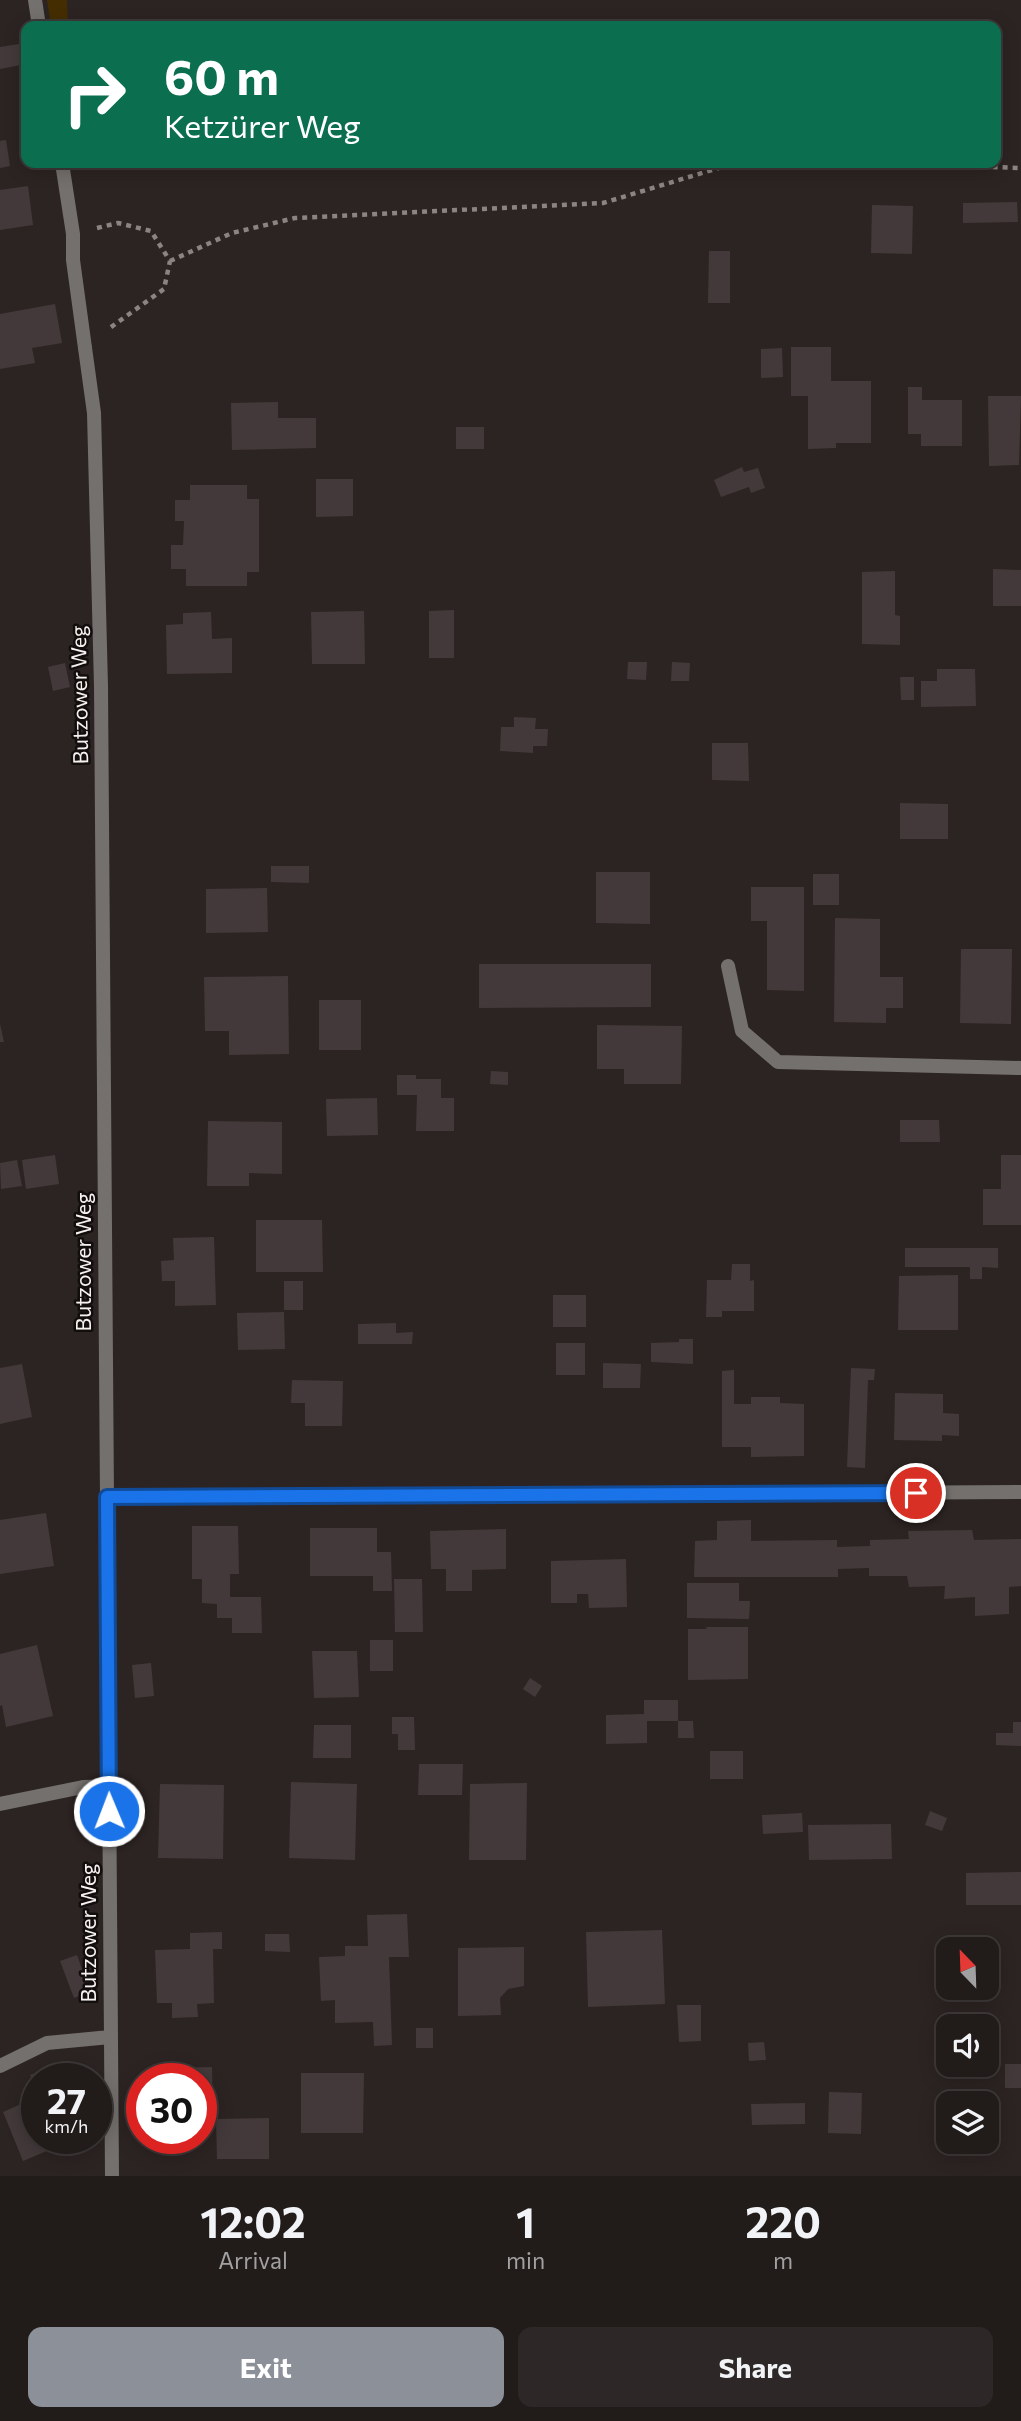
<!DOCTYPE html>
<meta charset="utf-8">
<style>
:root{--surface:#211b1a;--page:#2d2827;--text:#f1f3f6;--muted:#a2a1a2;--line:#3e3939;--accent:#8c9099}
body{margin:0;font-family:Commissioner,sans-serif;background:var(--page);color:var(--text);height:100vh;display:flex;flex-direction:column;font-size:26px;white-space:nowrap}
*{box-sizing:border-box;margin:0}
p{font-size:23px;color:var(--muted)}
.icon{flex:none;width:38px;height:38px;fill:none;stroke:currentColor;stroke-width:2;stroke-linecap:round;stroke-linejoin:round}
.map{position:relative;height:2176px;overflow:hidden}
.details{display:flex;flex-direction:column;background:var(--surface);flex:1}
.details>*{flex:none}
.banner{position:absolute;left:21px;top:21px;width:980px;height:147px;border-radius:14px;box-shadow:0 4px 18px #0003,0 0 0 2px var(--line);background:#0b6e4f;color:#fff;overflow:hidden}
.needle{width:46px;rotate:337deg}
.buttons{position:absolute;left:936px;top:1937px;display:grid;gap:14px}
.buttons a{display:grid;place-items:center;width:63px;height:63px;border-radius:14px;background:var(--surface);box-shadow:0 4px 18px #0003,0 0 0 2px var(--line);font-size:35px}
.speed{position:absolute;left:21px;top:2063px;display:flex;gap:14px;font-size:35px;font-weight:700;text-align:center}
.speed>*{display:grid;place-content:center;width:91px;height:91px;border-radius:50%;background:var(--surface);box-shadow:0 4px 18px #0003,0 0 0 2px var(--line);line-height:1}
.speed small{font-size:18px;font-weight:400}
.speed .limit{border:10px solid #d22;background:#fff;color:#111}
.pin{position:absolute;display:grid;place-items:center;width:60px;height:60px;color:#fff;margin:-30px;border:4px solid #fff;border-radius:50%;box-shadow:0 2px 7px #0007}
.me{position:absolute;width:77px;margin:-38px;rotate:359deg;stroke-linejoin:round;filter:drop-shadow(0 0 5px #0008)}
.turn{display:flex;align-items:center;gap:24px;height:147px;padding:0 28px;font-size:32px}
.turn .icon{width:91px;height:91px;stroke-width:2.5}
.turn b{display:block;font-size:49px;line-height:60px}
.eta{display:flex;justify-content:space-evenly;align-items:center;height:119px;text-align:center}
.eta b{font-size:42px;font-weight:700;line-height:49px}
.cta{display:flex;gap:14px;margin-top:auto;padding:14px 28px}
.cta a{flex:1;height:80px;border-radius:14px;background:var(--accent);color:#fff;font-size:28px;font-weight:700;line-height:80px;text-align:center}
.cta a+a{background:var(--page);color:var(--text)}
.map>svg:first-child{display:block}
.green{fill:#442d01}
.building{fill:#43393a}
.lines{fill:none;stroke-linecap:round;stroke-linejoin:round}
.path{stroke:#8b8482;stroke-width:4.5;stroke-dasharray:5 5;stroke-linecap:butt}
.lane{stroke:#74706e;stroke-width:14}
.street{stroke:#74706e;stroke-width:14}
.route-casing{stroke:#114b97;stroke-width:18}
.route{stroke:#1a73e8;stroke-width:12}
.labels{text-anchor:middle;stroke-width:5;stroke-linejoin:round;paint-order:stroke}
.street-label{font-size:21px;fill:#f7f1ef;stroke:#120e0d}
</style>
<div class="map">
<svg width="1021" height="2176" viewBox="0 0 1021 2176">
<rect width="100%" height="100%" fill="#2c2422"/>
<path class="green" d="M47,0h20l1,26h-17z"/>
<path class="building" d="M19,44l2,21 -21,4v-22z
M6,140l4,26 -10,2v-27z
M28,186l5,39 -33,5v-40z
M1017,202l1,20 -55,1v-20z
M872,205l41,1 -1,48 -41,-1z
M709,251h21v52h-22z
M55,304l7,39 -30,5 3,15 -35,6v-55z
M791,347h40v34h40v62h-35v5l-28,1v-53h-17z
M782,348l1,29 -22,1v-29z
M908,387h14v13h40v46h-41v-12h-13z
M988,396h33l-2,69 -30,1z
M278,402v16h38v30l-84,2 -1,-47z
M456,427h28v22h-28z
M742,467l2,5 14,-4 7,20 -14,5 -2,-6 -28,10 -7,-17z
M316,479h37v37l-37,1z
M190,485h57v14h12v73h-12v14h-61v-17h-15v-24h12l1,-24h-9v-21h15z
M993,569l28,1v36h-28z
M895,571v44l5,1v29l-38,-1v-72z
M454,610v48h-25v-47z
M364,611l1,53h-53l-1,-52z
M211,612l1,27 20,-1v35l-65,1 -1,-49 17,-1v-11z
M628,662h19l-1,18 -19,-1z
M672,662l18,1 -1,18h-18z
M65,663l5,24 -17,4 -5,-24z
M937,669h38l1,37 -55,1v-26h16z
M900,677h14v23h-13z
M514,717l22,1 -1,11h13l-1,17h-14v7l-33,-2 1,-24h13z
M712,743h36l1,38 -37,-1z
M900,803l48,1v35h-48z
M271,866h38v17l-38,-1z
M596,872h54v52l-54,-1z
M813,874h26v31h-26z
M751,887h53v104l-37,-1v-69h-16z
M267,888l1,44 -62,1v-44z
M835,918l45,1v58h23v31h-17v15l-52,-1z
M961,949h51l-1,75 -51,-1z
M479,964h172v43l-172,1z
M288,976l1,78 -60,1v-24h-24l-1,-54z
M319,1000h42v50h-42z
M0,1024l4,18h-4z
M597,1025l85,1 -1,58h-57v-15h-27z
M491,1071l17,1v13l-18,-1z
M397,1075h19v4h25v19h13v33h-38l1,-36h-20z
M377,1098l1,37 -51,1 -1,-37z
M900,1120h39l1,22h-40z
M208,1121l74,1v52l-33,-1v13h-42z
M55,1155l4,29 -33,5 -4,-29z
M1001,1155h20v70h-38v-36h18z
M17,1160l5,26 -21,3 -1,-26z
M256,1220h66l1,52h-67z
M214,1237l2,68 -41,1v-25h-13l-1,-20 13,-1 -1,-22z
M905,1248h93v20l-16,-1v12h-12v-12h-65z
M732,1264h18v17l4,-1v31h-32v6h-16l1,-37h24z
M958,1275v55h-60l1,-54z
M284,1281h19v29h-19z
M553,1295h33v32h-33z
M284,1312l1,37 -47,1 -1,-37z
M396,1323v10l17,-1 -1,12h-54v-20z
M679,1339h14v25l-42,-2v-19l28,-1z
M556,1343h29v32h-29z
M603,1363l38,1 -1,24h-37z
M22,1364l10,53 -32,7v-56z
M851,1368l24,1 -1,11h-6l-3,88 -18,-1z
M734,1370v34h17v-7h29v6l24,1v52l-53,1v-10h-29v-76z
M292,1380l51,1 -1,45h-37v-23h-14z
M895,1393l48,1v19l16,1v22l-17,-1v6l-48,-1z
M46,1513l8,53 -54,8v-54z
M751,1520v21l86,-1v7l33,-1v-6l39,-1 -1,-8 64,-1 2,10 47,-1v47l-12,1v27l-34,2v-19l-31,2 1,-13 -36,1 -2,-11h-38v-8l-31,1v8h-144l1,-36 22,-1v-19z
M192,1526h46l1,48h-9v23h31l1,36h-30v-15h-15v-14l-15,-1v-24h-10z
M310,1528h67v24h14l1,39h-19v-15h-63z
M506,1529v40l-34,1v21h-26v-22h-15l-1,-38z
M626,1559l1,48 -38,1 -1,-14h-11v9h-26v-42z
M394,1579h28l1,53h-28z
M687,1583h52v18h11l-1,18 -62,-1z
M706,1627h42v52l-60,1v-51h19z
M370,1640h23v31h-23z
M37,1645l16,71 -47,11 -4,-22 -2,1v-52z
M312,1651h45l2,46 -45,1z
M151,1663l3,33 -19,2 -3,-33z
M530,1678l12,8 -7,11 -12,-8z
M644,1700h34v21h-31v22l-41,1v-29l38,-1z
M392,1717h22l1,33h-17v-16h-6z
M678,1721h15l1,17h-16z
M1013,1722h8v24l-25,-1v-12h17z
M314,1725h37v33h-38z
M710,1751h33v28h-33z
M419,1764h44l-1,31h-44z
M291,1782l66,2 -2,76 -66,-2z
M527,1783l-1,77h-57l1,-76z
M160,1784l64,1 -1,74 -65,-1z
M930,1811l17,7 -5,13 -17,-6z
M802,1813l1,19 -40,2 -1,-19z
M891,1824l1,35 -83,1 -1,-35z
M1021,1872v33h-55v-32z
M407,1914l2,43h-20l3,88 -18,1 -1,-24 -38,1v-23l-14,1 -2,-44 26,-1v-10h23l-1,-31z
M662,1930l3,74 -77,3 -2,-75z
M222,1932v17h-9l1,54 -17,1 1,13 -26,1v-15h-15l-2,-53 35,-1v-16z
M265,1934h24l1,18 -25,-1z
M524,1947v39l-16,3 -8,9 1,17 -43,1v-68z
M77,1955l13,37 -16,6 -14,-37z
M677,2005h24v36l-22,1z
M416,2028h17v20h-17z
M764,2042l2,18 -17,1 -1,-18z
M1005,2064h16v24h-16z
M55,2065l3,8 16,-7 6,13h-43v11l-7,-15z
M212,2067l1,51 -12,1v-40h-27l-1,-11z
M301,2073h63l-1,60h-62z
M829,2092l33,1 -1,41 -33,-1z
M37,2097v41h21l3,7 -38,16 -20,-49z
M805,2103v21l-53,1 -1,-21z
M269,2118v41h-52l-1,-40z"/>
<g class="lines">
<path class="path" d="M953,163l12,3 56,2
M97,228l21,-5 33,8 19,30 -6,28 -57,41
M170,261l62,-28 63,-15 308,-15 132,-40"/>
<path class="lane" d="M35,0l4,26
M62,163l11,71v26l12,88
M728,966l14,65 36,31 243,6
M0,1804l83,-17 26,-1"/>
<path class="street" d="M85,348l9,65 7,273 11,1490
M107,1497l914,-5
M0,2066l47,-23 63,-6"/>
</g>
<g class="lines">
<defs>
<path id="route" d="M109,1811l-2,-314 809,-4"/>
</defs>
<use href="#route" class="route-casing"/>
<use href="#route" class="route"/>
</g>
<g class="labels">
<g class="street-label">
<text transform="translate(80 695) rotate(-91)" y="7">Butzower Weg</text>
<text transform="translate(84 1262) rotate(-90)" y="7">Butzower Weg</text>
<text transform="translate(89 1933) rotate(-90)" y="7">Butzower Weg</text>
</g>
</g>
</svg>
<div class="buttons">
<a><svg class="needle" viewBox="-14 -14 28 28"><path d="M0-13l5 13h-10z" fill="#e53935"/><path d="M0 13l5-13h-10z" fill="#a2a1a2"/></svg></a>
<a><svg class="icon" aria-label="sound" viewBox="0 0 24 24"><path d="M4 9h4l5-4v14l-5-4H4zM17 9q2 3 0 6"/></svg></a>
<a><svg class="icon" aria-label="layers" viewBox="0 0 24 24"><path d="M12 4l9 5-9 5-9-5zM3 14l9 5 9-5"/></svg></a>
</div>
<div class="speed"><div>27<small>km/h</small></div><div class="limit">30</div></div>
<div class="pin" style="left:916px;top:1493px;background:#d93025"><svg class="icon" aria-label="arrive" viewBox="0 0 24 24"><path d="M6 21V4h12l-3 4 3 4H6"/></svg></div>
<svg class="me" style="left:109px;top:1811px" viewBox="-20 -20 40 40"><circle r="17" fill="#1a73e8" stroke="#fff" stroke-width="3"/><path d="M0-11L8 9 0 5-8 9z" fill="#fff"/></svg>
<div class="banner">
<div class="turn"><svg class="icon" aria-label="right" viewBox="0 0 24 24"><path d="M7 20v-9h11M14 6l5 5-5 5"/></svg><div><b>60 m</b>Ketzürer Weg</div></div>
</div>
</div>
<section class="details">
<div class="eta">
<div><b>12:02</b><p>Arrival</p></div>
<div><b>1</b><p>min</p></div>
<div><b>220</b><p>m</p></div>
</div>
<div class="cta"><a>Exit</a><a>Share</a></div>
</section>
